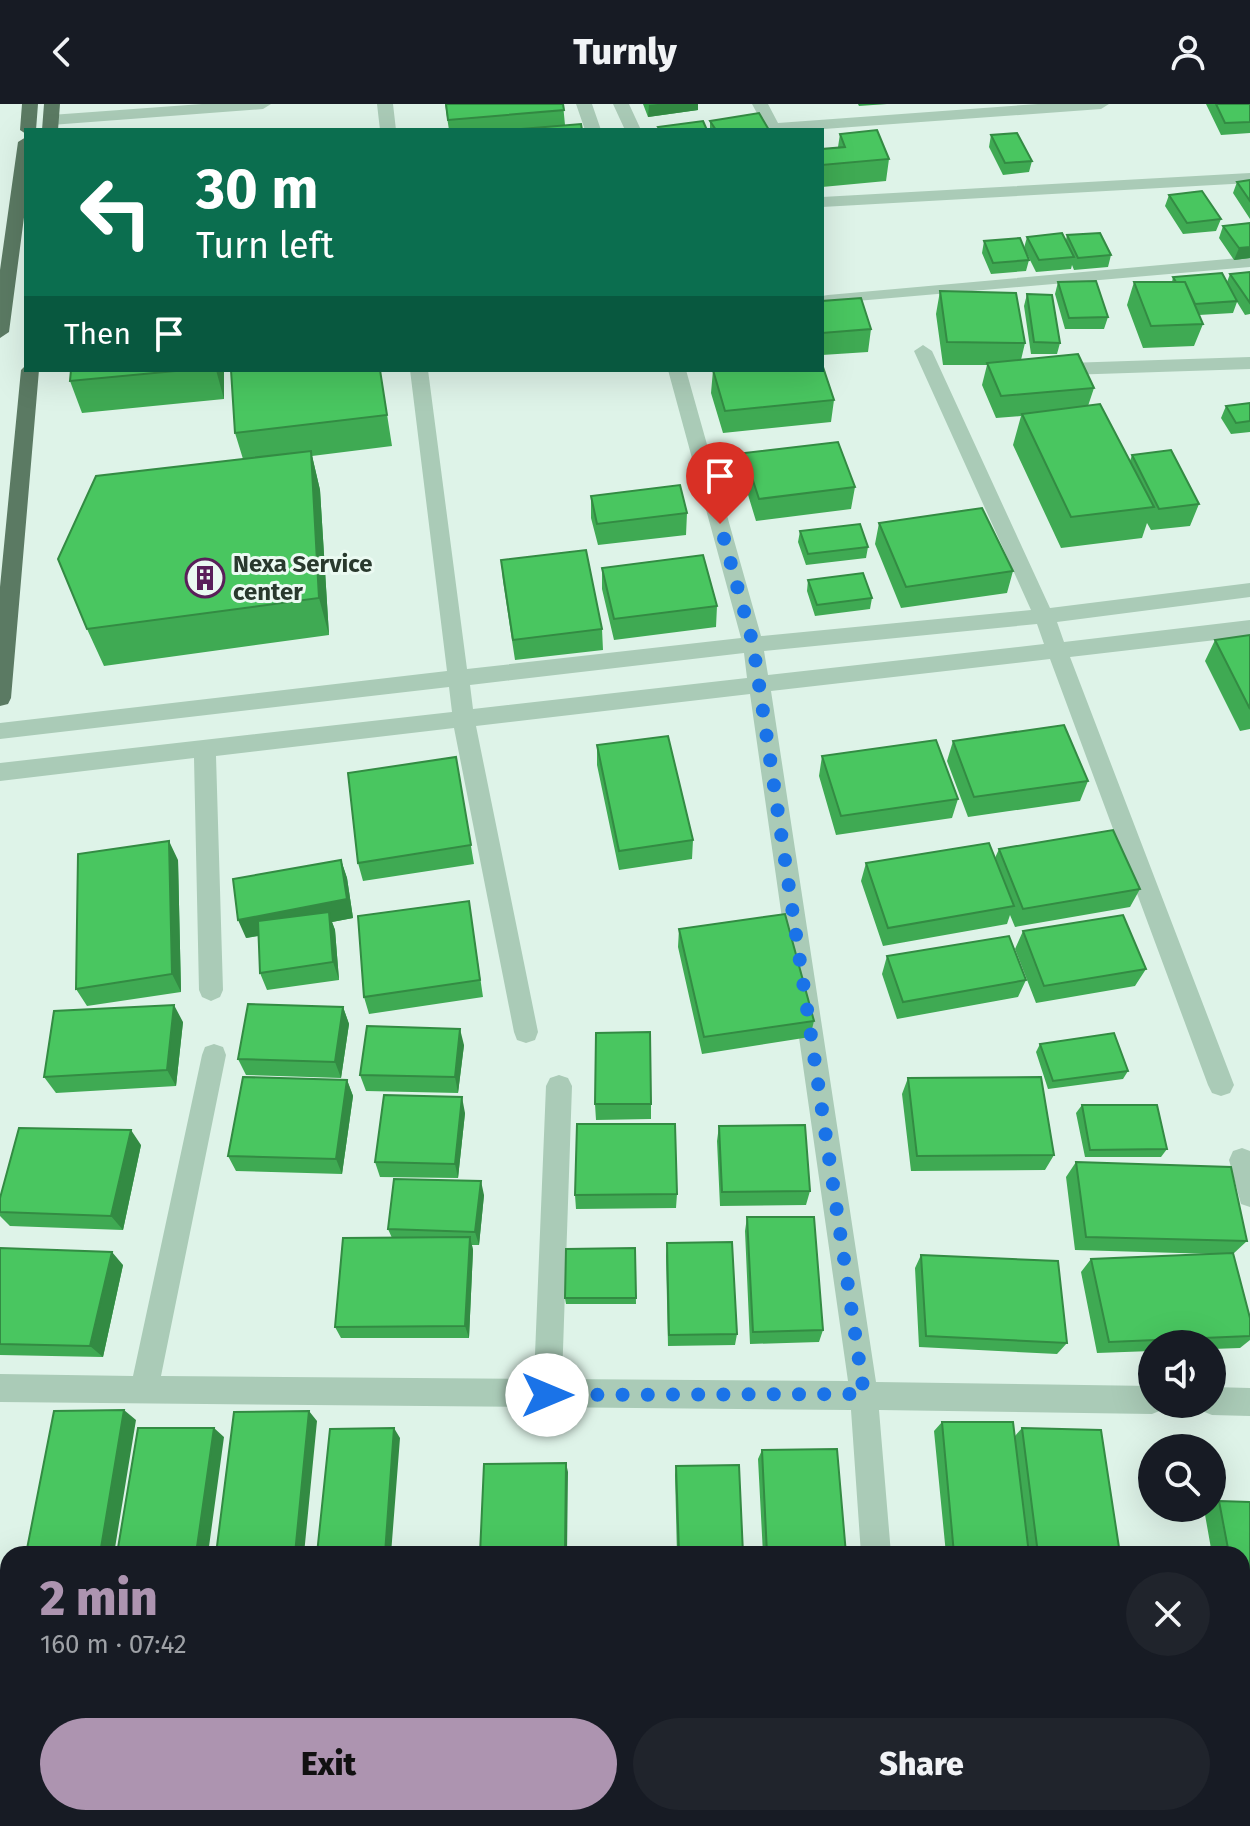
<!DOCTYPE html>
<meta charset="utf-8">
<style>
:root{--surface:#171b24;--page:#20242c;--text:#f1f3f6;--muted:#9ea1a6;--accent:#ad94b0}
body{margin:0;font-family:"Fira Sans",sans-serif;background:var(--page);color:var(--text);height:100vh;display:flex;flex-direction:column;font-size:30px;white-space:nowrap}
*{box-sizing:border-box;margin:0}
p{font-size:26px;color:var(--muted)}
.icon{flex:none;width:44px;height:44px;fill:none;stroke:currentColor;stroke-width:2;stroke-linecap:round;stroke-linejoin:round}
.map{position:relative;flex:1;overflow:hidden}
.sheet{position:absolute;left:0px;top:1442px;width:1250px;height:280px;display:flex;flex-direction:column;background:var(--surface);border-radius:24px 24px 0 0;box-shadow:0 8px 32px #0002}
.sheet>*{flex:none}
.guide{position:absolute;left:24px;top:24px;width:800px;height:244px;border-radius:0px;box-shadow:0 8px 32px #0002;background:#0b6e4f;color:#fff;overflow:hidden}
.tools{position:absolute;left:1138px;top:1226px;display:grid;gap:16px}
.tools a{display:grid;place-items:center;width:88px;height:88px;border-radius:50%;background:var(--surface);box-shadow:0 8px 32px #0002;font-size:40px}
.pin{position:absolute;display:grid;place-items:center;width:68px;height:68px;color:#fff;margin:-82px -34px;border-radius:50% 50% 50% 0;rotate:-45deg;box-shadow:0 0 8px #0007}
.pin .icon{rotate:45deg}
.me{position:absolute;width:88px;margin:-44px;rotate:90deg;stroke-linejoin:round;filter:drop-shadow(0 0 6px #0008)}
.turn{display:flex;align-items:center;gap:28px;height:168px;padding:0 40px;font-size:36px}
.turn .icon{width:104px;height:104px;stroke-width:2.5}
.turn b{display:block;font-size:56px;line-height:68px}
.then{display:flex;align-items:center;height:76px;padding:0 40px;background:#0003;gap:16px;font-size:30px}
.round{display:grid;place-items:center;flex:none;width:84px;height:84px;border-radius:42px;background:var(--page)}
.head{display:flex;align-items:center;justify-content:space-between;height:136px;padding:0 40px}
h1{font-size:48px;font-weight:800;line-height:60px;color:var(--accent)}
.button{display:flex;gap:16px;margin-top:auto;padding:16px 40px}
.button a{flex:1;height:92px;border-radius:48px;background:var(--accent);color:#111;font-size:32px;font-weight:800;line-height:92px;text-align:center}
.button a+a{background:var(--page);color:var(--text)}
header{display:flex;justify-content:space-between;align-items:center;height:104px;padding:0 40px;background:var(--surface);font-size:36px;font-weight:800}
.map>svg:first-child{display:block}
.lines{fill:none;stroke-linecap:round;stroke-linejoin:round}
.minor{fill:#aacbb7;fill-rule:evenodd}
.major{fill:#5b7a63;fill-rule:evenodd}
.wall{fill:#3faa53}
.shaded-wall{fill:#338b43}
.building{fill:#49c660;stroke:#338b43;stroke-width:2}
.route{stroke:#1a73e8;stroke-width:14;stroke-dasharray:0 25.2}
.labels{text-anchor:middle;stroke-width:6;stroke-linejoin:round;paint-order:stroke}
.poi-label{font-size:24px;font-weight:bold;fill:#29392d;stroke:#ebfaf2;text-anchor:start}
</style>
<header><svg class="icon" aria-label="back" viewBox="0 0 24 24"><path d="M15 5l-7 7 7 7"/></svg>Turnly<svg class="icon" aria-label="person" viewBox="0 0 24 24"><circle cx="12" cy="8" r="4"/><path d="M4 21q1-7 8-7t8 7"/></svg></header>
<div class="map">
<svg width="1250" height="1722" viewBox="0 0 1250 1722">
<rect width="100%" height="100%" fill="#def3e8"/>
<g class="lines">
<path class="minor" d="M202,0h69l-8,5 -212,16 -8,-5 8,-5z
M377,0h16l3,26h-16z
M576,0h16l9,26h-16z
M613,0h16l12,26h-16z
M752,0h16l10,19 260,-19h71l-8,5 -291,21h-44z
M1250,69v10l-428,24v-10z
M1250,153v10l-428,37v-8l6,-1z
M923,241l9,6 118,257 200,-25v14l-193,25 7,20 186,-22v16l-180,21 164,428 -4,8 -9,3 -9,-3 -4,-8 -158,-426 -279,32 105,691 276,4v18h13l-3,6 -10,4 -273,-4 12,144h-30l-10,-144 -851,-8v-28l133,2 69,-321 3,-8 9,-3 9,3 3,8 -65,321 373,3 12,-293 4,-8 9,-3 9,3 4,8 -10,293 286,2 -98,-687 -274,32 62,306 -3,8 -9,3 -9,-3 -3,-8 -60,-304 -238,28 7,234 -3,7 -9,4 -9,-4 -3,-7 -5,-232 -194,23v-18l452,-51 -3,-25 -449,52v-16l447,-52 -37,-301h18l39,299 274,-31 -73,-268h18l75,266 270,-26 -117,-259zM1037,520l7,20 -276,31 -4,-24zM744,549l3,25 -274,31 -3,-24z
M1250,253v12l-183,6 -9,-6 9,-6z
M1242,1044l8,3v56l-9,-3 -12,-44 4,-9z
M1212,1283l38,1v28l-38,-1 -10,-4 -3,-7h13z
M881,1714h32v8h-32z"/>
<path class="major" d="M22,0h16l-2,26h-10v4l-6,-4z
M44,0h16l-2,26h-16z
M26,33v65l-17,130 -9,6v-68l18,-128z
M26,261v5h13l-28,328 -3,6 -8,2v-119l21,-217z"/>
</g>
<path class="wall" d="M445,0h118l2,21 17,5h-133z
M643,0h55v6l-50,7z
M858,0h29l-28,2z
M1206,0h44v29l-29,2z
M710,17l59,9h-59z
M840,30l49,25 -3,22 -64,6v-38l16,-2z
M991,31l41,26 -3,11 -26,3 -14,-28z
M1250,76v39l-17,-26 4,-11z
M1169,91l52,24 -5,12 -33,3 -18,-28z
M1250,119v35l-16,2 -15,-22 4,-12z
M1067,131l44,20 -3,12 -34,3 -2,-5 -1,4 -35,3 -12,-24 3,-11 39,3z
M984,137l45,19 -3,11 -35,3 -9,-21z
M1250,168v42l-5,1 -8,-13 -4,11 -34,2 4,9 -9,22 -51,2 -16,-43 7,-23h38l1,-5 54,5 3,-8z
M1058,178l50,35 -4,12h-39l-10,-35z
M940,187l85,52 -4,17 73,28 -6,18 42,55 2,-6 67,49 -9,22 -39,4 -4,-7 -5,15 -81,10 -48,-103 8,-29 -25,2 -14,-33 5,-20h-44l-7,-51z
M1027,190l33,49 -3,11h-26l-7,-48z
M822,197l49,28 -3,23 -46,3z
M71,266h153v29l-142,14 -12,-32z
M380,266l12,76 -80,10 8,34 9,145 -225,31 -17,-37 156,-170 -8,-26z
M713,266l121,30 -3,22 -108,11 -12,-40z
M1250,299v29l-19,2 -10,-16 5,-12z
M744,349l111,34 -4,22 -95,12 -14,-46z
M591,392l96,17 -1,22 -88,10 -7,-27z
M879,419l134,48 -6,22 -106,15 -26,-64z
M800,427l68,16 -2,11 -60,7 -8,-23z
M501,456l101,69 1,21 -88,10 -12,-79z
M602,464l115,38 -1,21 -102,13 -12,-51z
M808,476l64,18 -2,11 -55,7 -8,-25z
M1250,531v94l-10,2 -35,-70 10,-21z
M953,637l135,40 -8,20 -112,16 -21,-56z
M597,641l96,95 -1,19 -73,11 -22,-105z
M822,652l136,43 -6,19 -116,17 -17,-59z
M456,653l18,107 -111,17 -5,-18z
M999,745l141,40 -10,18 -115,20 -5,-12 -3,9 -124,22 -22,-65 5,-18 129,-5z
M178,756l3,132 -94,14 -11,-17z
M341,756l6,18 6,40 -21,4 3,8 4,50 -72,10 -7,-17 -1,-37 -13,2z
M469,797l14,96 -114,17 -5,-17z
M679,825l135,92 -4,16 -108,17 -24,-107z
M1023,827l123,38 -11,17 -99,17 -21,-54z
M887,852l139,24 -8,17 -121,22 -15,-45z
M343,903l6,17 -8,54 -95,-3 -8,-16z
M183,918l-7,64 -120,7 -12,-16z
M1040,940l88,27 -5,8 -75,10 -12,-37z
M464,941l-6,48 -92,-2 -6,-16z
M908,974l146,77 -9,15 -134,1 -9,-77z
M347,976l6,16 -11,78 -106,-3 -8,-15z
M595,1000h56v15l-55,1z
M1082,1001l85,44 -6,8h-76l-9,-44z
M465,1009l-7,65 -78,-1 -5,-15z
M719,1022l91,65 -4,14 -86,1 -3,-65z
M141,1041l-18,85 -113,-4 -10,-10v-18z
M1076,1058l171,79 -14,13 17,64v22l-10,8 -28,1v-5h-60v7l-55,2 -16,-81 10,-13 123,-5 -139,-4 -9,-73z
M677,1090l-1,14 -100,1 -1,-14z
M484,1091l-5,50h-7l1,5 -4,88h-128l-6,-11 57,-89 -4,-9z
M747,1113l76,113 -4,12 -69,2 -5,-113z
M667,1139l70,91 -2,11 -67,1 -2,-90z
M0,1144l123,17 -20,92 -103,-2z
M635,1144l1,56h-70l-1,-6z
M921,1151l146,88 -10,11 -138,-7 -4,-79z
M942,1318l73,14 7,-8 98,126h-174l-12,-123z
M762,1346l84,104h-83l-5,-95z
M676,1362l67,88h-66l-2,-79z
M1219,1397l31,1v90h-8v-38h-30l-8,-45 8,-1v-3z
M967,1714h87l-11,7 -75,-1z
M1063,1714h85l1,8h-85z
M1156,1714h86l8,8h-93z"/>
<path class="shaded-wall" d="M658,0h40v6l-50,7 1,-12z
M1250,143v11l-16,2 5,-12z
M216,266h8v29z
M311,347l9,39 9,145 -10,-37z
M169,737l9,19 3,132 -9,-18z
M341,756l6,18 6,40 -21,4 3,8 4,50 -6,-18 -3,-40 -84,16 -8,-18z
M174,901l9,17 -7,64 -9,-16z
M343,903l6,17 -8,54 -6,-16z
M460,925l4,16 -6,48 -3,-16z
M347,976l6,16 -11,78 -6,-15z
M462,993l3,16 -7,65 -3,-14z
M131,1026l10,15 -18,85 -12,-14z
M481,1077l3,14 -5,50 -4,-13z
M470,1133l3,13 -4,88 -4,-12z
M112,1148l11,13 -20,92 -13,-11z
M124,1306l12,10 -22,134h-14z
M309,1307l8,10 -13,133h-9z
M214,1324l10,9 -16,117h-12z
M394,1324l6,10 -9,116h-6z
M566,1359l2,9 -1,82h-2z
M139,1714h13v2h-13z"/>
<path class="building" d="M446,0h117l1,6 -116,10z
M1216,0h34v18l-25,1z
M759,9l10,17h-53l-6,-9z
M703,17l4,9h-47l-2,-3z
M581,20l1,6h-73z
M877,26l12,29 -67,6v-16l23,-2 -5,-13z
M1017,29l15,28 -27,2 -14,-28z
M1250,76v21l-13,-19z
M1202,87l19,28 -34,4 -18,-28z
M1250,119v24l-11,1 -16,-22z
M1062,129l12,24 -35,3 -12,-23z
M1100,129l11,22 -33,3 -11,-23z
M1020,134l9,22 -36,3 -9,-22z
M1250,168v31l-20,-29z
M1222,169l15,28 -42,3 -10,-22h-9l-3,-5z
M1096,177l12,36 -39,1 -11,-36z
M1134,178h51l18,42 -52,2z
M940,187l76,2 9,50 -78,-1z
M1027,190l25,1 8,48 -26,-1z
M861,194l10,31 -49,4v-32z
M1078,250l16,34 -93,8 -14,-33z
M822,260l12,36 -109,11 -12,-41h109z
M71,266h115l-116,11z
M231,266h149l7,45 -152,18z
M1250,299v18l-14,2 -10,-17z
M1100,300l54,103 -83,10 -49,-103z
M838,338l17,45 -96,12 -15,-46z
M1171,346l28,54 -40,5 -27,-54z
M311,347l8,147 -232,31 -29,-70 38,-83z
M680,381l7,28 -90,11 -6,-28z
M982,404l31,63 -107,16 -27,-64z
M860,420l8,23 -60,7 -8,-23z
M586,446l16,79 -89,11 -12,-80z
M703,451l14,51 -103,13 -12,-51z
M863,469l9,25 -55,7 -9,-25z
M1250,531v74l-35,-69z
M1064,621l24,56 -114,16 -21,-56z
M668,632l25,104 -74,11 -22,-106z
M936,636l22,59 -117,17 -19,-60z
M456,653l15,88 -113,18 -10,-90z
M1113,726l27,59 -117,20 -24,-60z
M169,737l3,133 -96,15 2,-135z
M989,739l25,63 -126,22 -22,-65z
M341,756l6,39 -109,21 -5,-41z
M469,797l11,79 -116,17 -6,-81z
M329,808l4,50 -73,11 -2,-52z
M785,810l29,107 -110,16 -25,-108z
M1123,811l23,54 -102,17 -21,-55z
M1009,832l17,44 -123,22 -16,-46z
M248,900l95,3 -8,55 -97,-3z
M174,901l-7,65 -123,7 10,-66z
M367,922l93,3 -5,48 -95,-2z
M650,928l1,72h-56l1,-71z
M1114,929l14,38 -75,10 -13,-37z
M243,973l104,3 -11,79 -108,-3z
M1041,973l13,78 -137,1 -9,-78z
M384,991l78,2 -7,67 -80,-2z
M1082,1001h75l10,44 -77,1z
M577,1020h98l2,70 -102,1z
M805,1021l5,66 -88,1 -3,-66z
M19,1024l112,2 -20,86 -111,-4v-14z
M1076,1058l155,5 16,74 -161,-4z
M394,1075l87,2 -6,51 -87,-3z
M747,1113h67l9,113 -70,2z
M470,1133l-5,89 -130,1 8,-89z
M732,1138l5,92 -68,1 -2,-92z
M0,1144l112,4 -22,94 -90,-2z
M635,1144l1,50h-71l1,-49z
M1233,1149l17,65v18l-141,6 -18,-83z
M921,1151l137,6 9,82 -141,-7z
M124,1306l-24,144h-74l28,-143z
M309,1307l-14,143h-79l18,-142z
M942,1318h71l16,132h-75z
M138,1324h76l-18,126h-79z
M394,1324l-9,126h-68l13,-125z
M1022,1324l79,2 19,124h-82z
M837,1345l9,105h-79l-5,-104z
M566,1359l-1,91h-85l4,-90z
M739,1361l4,89h-64l-3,-88z
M1219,1397l31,1v84h-8v-32h-13z
M1242,1644l8,45v33h-78l-1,-8h71z
M74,1714h65v2l-65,1z
M977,1714h77l1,7 -78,-1z
M1075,1714h73l1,8h-73z"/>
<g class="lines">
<path class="route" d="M547,1291l317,-1 -111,-750 -33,-120"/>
</g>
<defs>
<symbol id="building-ring" viewBox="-11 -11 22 22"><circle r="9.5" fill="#ebfaf2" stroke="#5a1f5a" stroke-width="1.5"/><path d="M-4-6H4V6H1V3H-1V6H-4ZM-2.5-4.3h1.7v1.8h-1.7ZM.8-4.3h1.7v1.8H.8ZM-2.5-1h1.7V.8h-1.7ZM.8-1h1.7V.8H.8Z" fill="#5a1f5a"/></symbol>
</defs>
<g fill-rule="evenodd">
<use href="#building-ring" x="183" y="452" width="44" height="44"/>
</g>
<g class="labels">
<g class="poi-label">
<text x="233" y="468">Nexa Service<tspan x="233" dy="28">center</tspan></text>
</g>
</g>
</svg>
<div class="tools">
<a><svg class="icon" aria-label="sound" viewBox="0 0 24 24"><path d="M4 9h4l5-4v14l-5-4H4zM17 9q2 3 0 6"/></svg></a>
<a><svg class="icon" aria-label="search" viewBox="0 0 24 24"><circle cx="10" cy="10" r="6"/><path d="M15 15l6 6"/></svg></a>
</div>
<div class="pin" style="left:720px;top:420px;background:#d93025"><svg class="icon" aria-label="arrive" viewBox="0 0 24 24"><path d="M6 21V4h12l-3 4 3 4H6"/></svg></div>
<svg class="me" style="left:547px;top:1291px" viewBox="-20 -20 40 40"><circle r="19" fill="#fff"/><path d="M0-13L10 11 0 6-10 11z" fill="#1a73e8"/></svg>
<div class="guide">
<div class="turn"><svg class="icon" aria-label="left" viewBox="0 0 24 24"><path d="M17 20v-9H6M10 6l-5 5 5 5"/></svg><div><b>30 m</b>Turn left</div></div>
<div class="then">Then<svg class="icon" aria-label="arrive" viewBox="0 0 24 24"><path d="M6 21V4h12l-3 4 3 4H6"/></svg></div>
</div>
<section class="sheet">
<div class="head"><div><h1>2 min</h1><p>160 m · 07:42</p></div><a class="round"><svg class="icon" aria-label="close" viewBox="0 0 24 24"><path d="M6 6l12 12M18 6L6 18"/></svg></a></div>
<div class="button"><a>Exit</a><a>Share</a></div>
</section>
</div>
